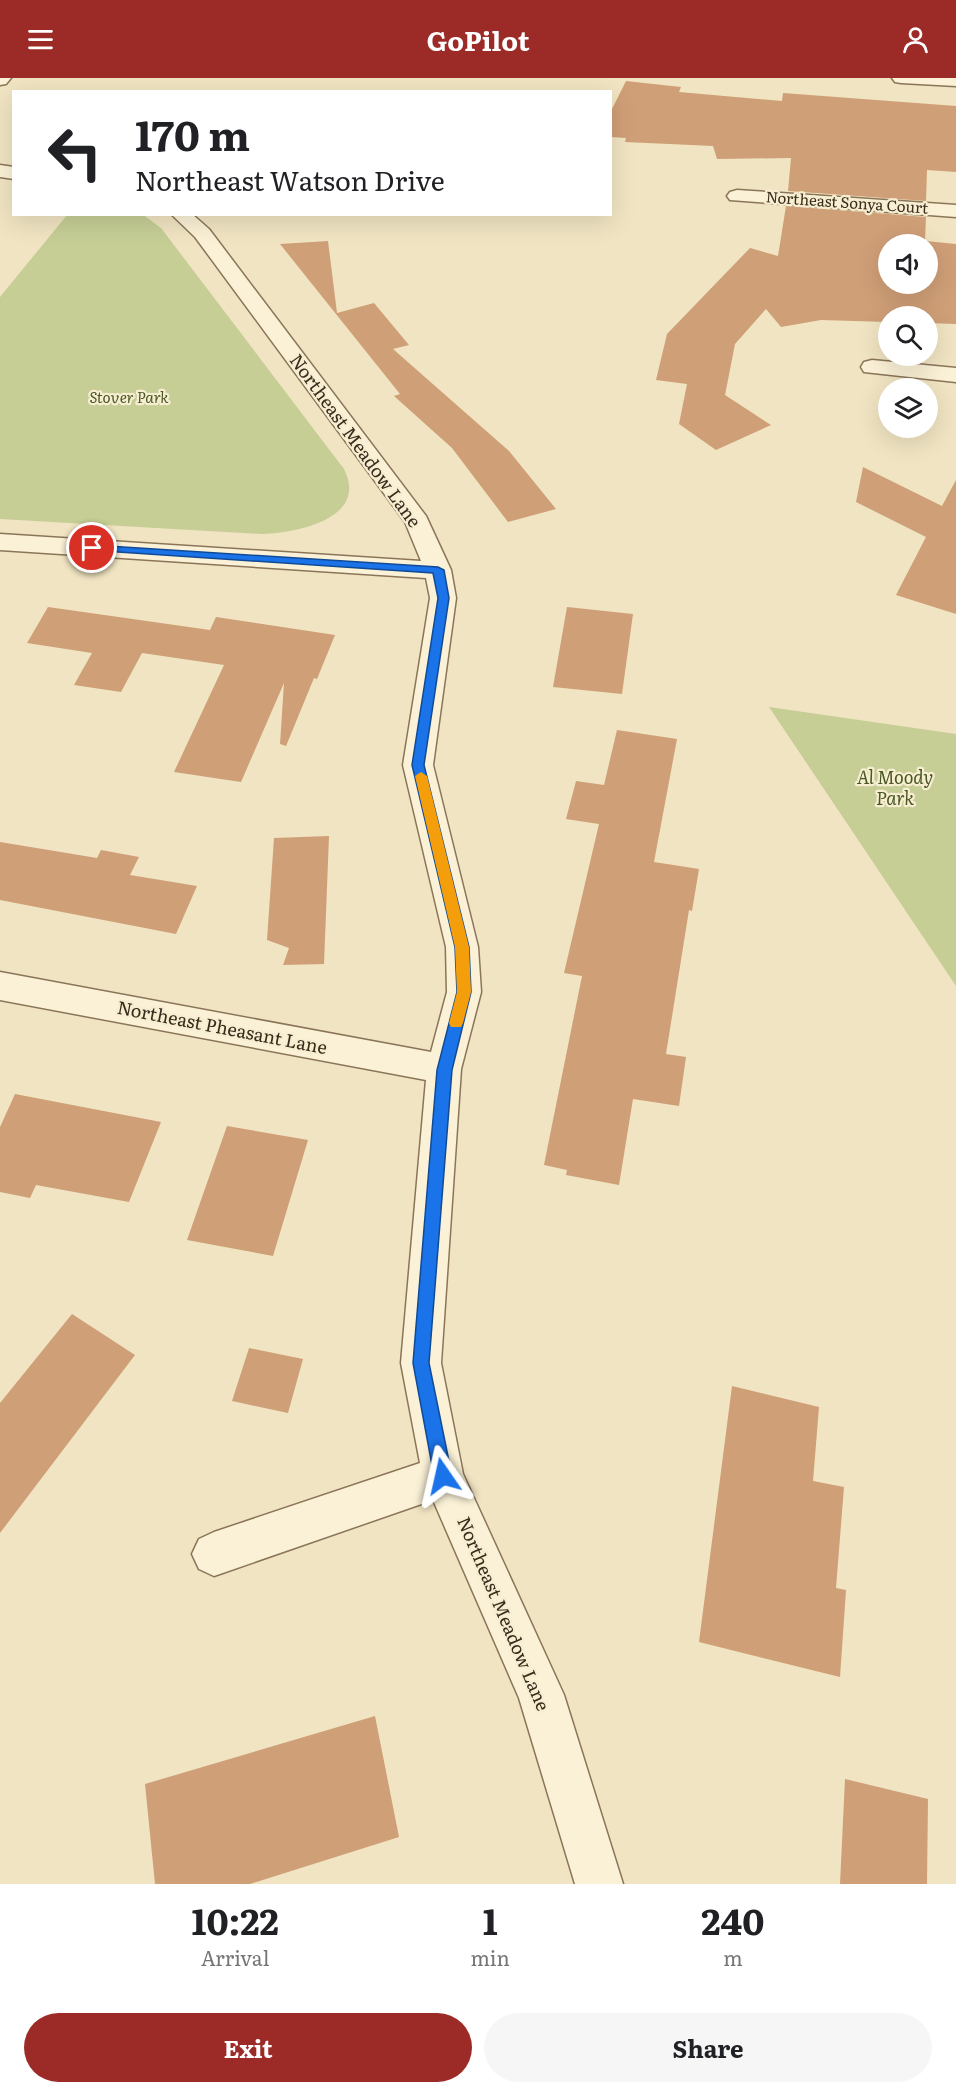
<!DOCTYPE html>
<style>
:root{--surface:#fff;--page:#f6f6f6;--text:#202124;--muted:#757577;--accent:#9c2a26}
body{margin:0;font-family:Literata,serif;background:var(--page);color:var(--text);height:100vh;display:flex;flex-direction:column;font-size:22px;white-space:nowrap}
*{box-sizing:border-box;margin:0}
p{font-size:20px;color:var(--muted)}
.icon{flex:none;width:33px;height:33px;fill:none;stroke:currentColor;stroke-width:2;stroke-linecap:round;stroke-linejoin:round}
.map{position:relative;height:1806px;overflow:hidden}
.side{display:flex;flex-direction:column;background:var(--surface);flex:1}
.side>*{flex:none}
.banner{position:absolute;left:12px;top:12px;width:600px;height:126px;border-radius:0px;box-shadow:0 6px 24px #0002;background:#fff;color:var(--text);overflow:hidden}
.fabs{position:absolute;left:878px;top:156px;display:grid;gap:12px}
.fabs a{display:grid;place-items:center;width:60px;height:60px;border-radius:50%;background:var(--surface);box-shadow:0 6px 24px #0002;font-size:30px}
.pin{position:absolute;display:grid;place-items:center;width:51px;height:51px;color:#fff;margin:-26px;border:3px solid #fff;border-radius:50%;box-shadow:0 2px 6px #0007}
.me{position:absolute;width:66px;margin:-33px;rotate:349deg;stroke-linejoin:round;filter:drop-shadow(0 0 4px #0008)}
.turn{display:flex;align-items:center;gap:21px;height:126px;padding:0 24px;font-size:27px}
.turn .icon{width:78px;height:78px;stroke-width:2.5}
.turn b{display:block;font-size:42px;line-height:51px}
.eta{display:flex;justify-content:space-evenly;align-items:center;height:102px;text-align:center}
.eta b{font-size:36px;font-weight:700;line-height:42px}
.cta{display:flex;gap:12px;margin-top:auto;padding:12px 24px}
.cta a{flex:1;height:69px;border-radius:36px;background:var(--accent);color:#fff;font-size:24px;font-weight:700;line-height:69px;text-align:center}
.cta a+a{background:var(--page);color:var(--text)}
header{display:flex;justify-content:space-between;align-items:center;height:78px;padding:0 24px;background:var(--accent);color:#fff;font-size:27px;font-weight:700}
.map>svg:first-child{display:block}
.green{fill:#c6ce96}
.building{fill:#cf9f77;fill-rule:evenodd}
.lines{fill:none;stroke-linecap:round;stroke-linejoin:round}
.minor-casing{stroke:#8b7559;stroke-width:3}
.minor{fill:#faf1d6;fill-rule:evenodd}
.route{fill:#1a73e8;stroke:#114b97;stroke-width:1.5}
.slow{fill:#f59e0b}
.labels{text-anchor:middle;stroke-width:4.5;stroke-linejoin:round;paint-order:stroke}
.far-street-label{font-size:15px;fill:#3a2c1d;stroke:#f7eed2}
.far-park-label{font-size:15px;font-style:italic;fill:#485723;stroke:#f7eed2}
.street-label{font-size:18px;fill:#3a2c1d;stroke:#f7eed2}
.park-label{font-size:18px;font-style:italic;fill:#485723;stroke:#f7eed2}
</style>
<header><svg class="icon" aria-label="menu" viewBox="0 0 24 24"><path d="M4 6h16M4 12h16M4 18h16"/></svg>GoPilot<svg class="icon" aria-label="person" viewBox="0 0 24 24"><circle cx="12" cy="8" r="4"/><path d="M4 21q1-7 8-7t8 7"/></svg></header>
<div class="map">
<svg width="956" height="1806" viewBox="0 0 956 1806">
<rect width="100%" height="100%" fill="#f0e4c2"/>
<path class="green" d="M142,136l19,14 183,241c25,50 -48,64 -82,65l-262,-15v-222l67,-82z
M769,629l187,27v252z"/>
<path class="building" d="M626,3l55,6 -2,5 103,9 1,-8 173,13v66l-29,-2 -1,31 -138,-10 3,-33 -74,1 -4,-13 -88,-4 1,-4 -16,-1v-24z
M786,128l140,11 -1,24 31,3v80l-29,-1v-7h-39v6l-67,-2 -40,7 -15,-18 -31,35 -10,51 46,30 -55,25 -37,-26 8,-40 -31,-4 11,-46 83,-86 28,8zM888,166h39v40h-39z
M328,163l9,72 37,-10 35,42 -16,4 116,102 47,58 -48,13 -56,-74 -58,-52 6,-2 -120,-150z
M863,389l79,39 14,-26v134l-60,-19 30,-58 -70,-35z
M48,529l162,23 6,-13 119,18 -18,44 -3,-1 -28,68 -6,-2 4,-61 -43,99 -67,-10 50,-107 -82,-12 -21,39 -47,-7 18,-32 -65,-10z
M567,529l66,7 -11,80 -69,-7z
M617,652l60,9 -23,123 45,7 -7,42 -3,-1 -23,144 20,3 -7,49 -46,-7 -14,86 -53,-10 1,-5 -23,-5 38,-189 -18,-3 35,-149 -33,-5 10,-38 28,4z
M329,758l-5,128 -41,1 6,-17 -22,-8 7,-102z
M0,764l97,16 4,-8 38,7 -9,18 67,11 -21,48 -176,-34z
M15,1016l146,28 -32,80 -93,-17 -6,13 -30,-6v-65z
M227,1048l81,14 -35,116 -86,-16z
M72,1236l63,41 -135,178v-130z
M249,1270l54,11 -15,54 -56,-12z
M732,1308l87,21 -6,74 31,6 -8,101 10,2 -6,87 -141,-35z
M375,1638l24,121 -149,47h-95l-10,-100z
M845,1701l83,20 -1,85h-87z"/>
<g class="lines">
<defs>
<path id="minor" d="M0,0h11l-5,6 -6,1z
M892,0h64v8l-55,-3 -6,-1z
M0,87l14,2v12l-14,-2z
M737,112l219,15v12l-226,-17 -3,-4 3,-4z
M171,136h21l17,15 217,287 25,54 5,28 -23,167 45,182 3,45 -20,77 -20,294 22,111 101,221 59,189h-48l-56,-186 -86,-198 -219,76 -15,-7 -7,-15 7,-15 15,-7 206,-69 -19,-100 25,-283 -426,-80v-28l431,80 16,-60 -1,-45 -43,-182 27,-167 -4,-20 -426,-28v-16l421,27 -16,-39 -210,-285z
M872,282l84,8v14l-92,-10 -3,-5 3,-5z"/>
</defs>
<use href="#minor" class="minor-casing"/>
<use href="#minor" class="minor"/>
</g>
<path class="route" d="M92,467l346,22 6,3 5,28 -25,167 45,182 2,45 -19,78 -23,293 23,113 -3,6 -6,3 -6,-3 -3,-6 -21,-113 24,-293 20,-78 -2,-45 -43,-182 26,-167 -5,-25 -344,-23v-4z"/>
<path class="slow" d="M421,694l6,4 42,171 2,45 -8,31 -2,4h-10l-2,-4 8,-31 -2,-45 -40,-171z"/>
<g class="labels">
<g class="far-street-label">
<text transform="translate(847 125) rotate(4)" y="5">Northeast Sonya Court</text>
</g>
<g class="far-park-label">
<text x="129" y="325">Stover Park</text>
</g>
<g class="street-label">
<text transform="translate(355 363) rotate(54)" y="6">Northeast Meadow Lane</text>
<text transform="translate(222 950) rotate(11)" y="6">Northeast Pheasant Lane</text>
<text transform="translate(503 1536) rotate(67)" y="6">Northeast Meadow Lane</text>
</g>
<g class="park-label">
<text x="895" y="706">Al Moody<tspan x="895" dy="21">Park</tspan></text>
</g>
</g>
</svg>
<div class="fabs">
<a><svg class="icon" aria-label="sound" viewBox="0 0 24 24"><path d="M4 9h4l5-4v14l-5-4H4zM17 9q2 3 0 6"/></svg></a>
<a><svg class="icon" aria-label="search" viewBox="0 0 24 24"><circle cx="10" cy="10" r="6"/><path d="M15 15l6 6"/></svg></a>
<a><svg class="icon" aria-label="layers" viewBox="0 0 24 24"><path d="M12 4l9 5-9 5-9-5zM3 14l9 5 9-5"/></svg></a>
</div>
<div class="pin" style="left:92px;top:470px;background:#d93025"><svg class="icon" aria-label="arrive" viewBox="0 0 24 24"><path d="M6 21V4h12l-3 4 3 4H6"/></svg></div>
<svg class="me" style="left:443px;top:1398px" viewBox="-20 -20 40 40"><path d="M0-17L14 15 0 8-14 15z" fill="#1a73e8" stroke="#fff" stroke-width="4"/></svg>
<div class="banner">
<div class="turn"><svg class="icon" aria-label="left" viewBox="0 0 24 24"><path d="M17 20v-9H6M10 6l-5 5 5 5"/></svg><div><b>170 m</b>Northeast Watson Drive</div></div>
</div>
</div>
<section class="side">
<div class="eta">
<div><b>10:22</b><p>Arrival</p></div>
<div><b>1</b><p>min</p></div>
<div><b>240</b><p>m</p></div>
</div>
<div class="cta"><a>Exit</a><a>Share</a></div>
</section>
